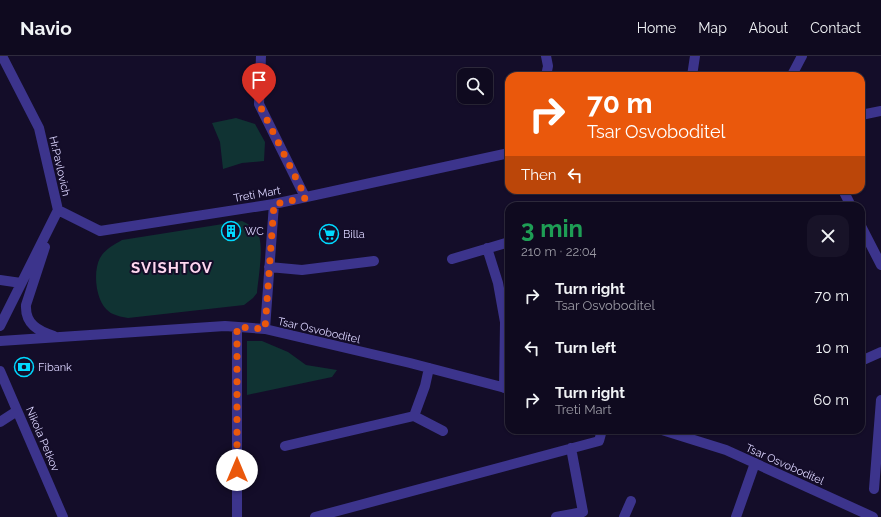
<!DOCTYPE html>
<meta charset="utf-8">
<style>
:root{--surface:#0f0a1f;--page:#181328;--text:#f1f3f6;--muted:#9b9aa4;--line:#2f2b3d}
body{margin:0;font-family:Raleway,sans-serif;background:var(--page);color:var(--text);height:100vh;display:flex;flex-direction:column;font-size:15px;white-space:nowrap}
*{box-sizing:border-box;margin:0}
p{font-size:13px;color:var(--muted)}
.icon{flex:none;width:22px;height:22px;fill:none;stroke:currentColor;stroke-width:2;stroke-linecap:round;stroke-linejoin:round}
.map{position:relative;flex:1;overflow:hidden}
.panel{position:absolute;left:505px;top:146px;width:360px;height:232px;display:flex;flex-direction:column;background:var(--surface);border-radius:12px;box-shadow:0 1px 3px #0004,0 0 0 1px var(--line)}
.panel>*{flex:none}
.top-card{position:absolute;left:505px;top:16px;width:360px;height:122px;border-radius:12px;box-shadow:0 1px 3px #0004,0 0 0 1px var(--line);background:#ea580c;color:#fff;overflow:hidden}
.tools{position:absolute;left:457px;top:12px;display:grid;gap:8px}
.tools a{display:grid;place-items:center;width:36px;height:36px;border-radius:8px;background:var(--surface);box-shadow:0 1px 3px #0004,0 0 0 1px var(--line);font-size:20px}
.pin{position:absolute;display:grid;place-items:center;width:34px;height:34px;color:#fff;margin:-41px -17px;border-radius:50% 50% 50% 0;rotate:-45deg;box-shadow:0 0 4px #0007}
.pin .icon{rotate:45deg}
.me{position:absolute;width:44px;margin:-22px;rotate:0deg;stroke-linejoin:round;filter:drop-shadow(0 0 3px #0008)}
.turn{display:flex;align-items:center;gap:14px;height:84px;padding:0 16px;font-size:18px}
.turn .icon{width:52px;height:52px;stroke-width:2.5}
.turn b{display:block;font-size:28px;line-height:34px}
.then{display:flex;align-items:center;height:38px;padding:0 16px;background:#0003;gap:8px;font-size:15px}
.round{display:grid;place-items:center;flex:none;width:42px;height:42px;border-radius:12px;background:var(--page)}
.summary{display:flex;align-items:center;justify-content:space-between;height:68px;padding:0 16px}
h1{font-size:24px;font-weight:700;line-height:30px;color:#1e9e55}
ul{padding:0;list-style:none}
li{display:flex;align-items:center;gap:12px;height:52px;padding:0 16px}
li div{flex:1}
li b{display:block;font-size:15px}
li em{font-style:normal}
header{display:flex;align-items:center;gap:24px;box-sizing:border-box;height:56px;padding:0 20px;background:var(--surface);border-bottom:1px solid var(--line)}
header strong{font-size:19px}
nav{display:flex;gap:22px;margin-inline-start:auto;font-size:14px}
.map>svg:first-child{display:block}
.green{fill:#103333}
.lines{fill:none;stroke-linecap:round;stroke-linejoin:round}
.minor{stroke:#3c348c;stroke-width:10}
.route{stroke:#ea580c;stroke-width:7;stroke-dasharray:0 12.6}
.labels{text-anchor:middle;stroke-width:4;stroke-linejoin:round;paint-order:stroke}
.street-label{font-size:11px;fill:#dcd5ff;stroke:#140d29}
.poi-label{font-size:11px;fill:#dcd5ff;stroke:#140d29;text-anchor:start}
.district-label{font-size:15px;font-weight:bold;letter-spacing:1px;fill:#ffd7ef;stroke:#140d29}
</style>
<header>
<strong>Navio</strong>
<nav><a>Home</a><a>Map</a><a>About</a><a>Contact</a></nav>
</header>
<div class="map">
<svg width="881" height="461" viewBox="0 0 881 461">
<rect width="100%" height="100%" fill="#140d29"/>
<path class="green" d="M236,62l19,6 10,18 -1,19 -22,2 -19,6 -3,-27 -8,-19z
M242,165c6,3 11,6 15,11 8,11 1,47 0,61l-4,5 -9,7 -116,13c-5,-1 -11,-2 -15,-4 -17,-7 -21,-41 -13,-56 5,-9 14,-13 22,-18z
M247,285h15l26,11 18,13 31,5 -5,7 -85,18z"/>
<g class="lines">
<path class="minor" d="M261,0l-2,48 46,93
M546,0l2,10 -2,10
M692,20l3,-20
M793,20v-3l9,-17
M861,59l20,-4
M843,134l8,16
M58,154l42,21 174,-27 235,-51
M861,170l20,39
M45,191l-19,58c-1,19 12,26 28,31
M487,192l11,35 7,39 -1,66
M452,203l57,-17
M269,211l33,3 72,-9
M0,224l21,3
M0,270l58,-116 -19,-82 -37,-72
M265,273l9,-125
M0,285l225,-15 40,3 145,34 99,26
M861,305l20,-9
M0,315l63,146
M414,360l11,-30 4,-18
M0,366l17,-11
M662,374l64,20 147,67
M285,390l129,-30 29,15
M874,433l7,-89
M237,461v-190
M315,461l284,-76 3,-11
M556,461l27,-5 -12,-64
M624,461l7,-16
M736,461l19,-54"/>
</g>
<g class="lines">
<path class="route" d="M237,414v-143l28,2 9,-125 32,-6 -47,-94"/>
</g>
<defs>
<symbol id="building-ring" viewBox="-11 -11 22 22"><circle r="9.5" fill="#140d29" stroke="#01d9ff" stroke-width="1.5"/><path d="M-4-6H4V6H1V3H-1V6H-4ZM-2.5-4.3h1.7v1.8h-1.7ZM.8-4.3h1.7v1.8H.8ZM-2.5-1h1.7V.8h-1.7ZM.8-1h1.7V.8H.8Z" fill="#01d9ff"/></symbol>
<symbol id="supermarket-ring" viewBox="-11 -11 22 22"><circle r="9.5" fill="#140d29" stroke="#01d9ff" stroke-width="1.5"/><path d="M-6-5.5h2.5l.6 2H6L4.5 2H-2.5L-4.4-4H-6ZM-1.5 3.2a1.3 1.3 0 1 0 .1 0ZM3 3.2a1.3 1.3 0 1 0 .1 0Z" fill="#01d9ff"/></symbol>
<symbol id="bank-ring" viewBox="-11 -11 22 22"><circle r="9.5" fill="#140d29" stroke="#01d9ff" stroke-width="1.5"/><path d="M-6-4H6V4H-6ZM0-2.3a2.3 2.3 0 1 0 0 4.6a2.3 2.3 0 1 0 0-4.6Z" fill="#01d9ff"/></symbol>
</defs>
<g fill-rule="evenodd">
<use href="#building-ring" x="220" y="164" width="22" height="22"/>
<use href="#supermarket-ring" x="318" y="167" width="22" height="22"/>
<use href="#bank-ring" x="13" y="300" width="22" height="22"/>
</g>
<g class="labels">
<g class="street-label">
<text transform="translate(60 110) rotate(77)" y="4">Hr.Pavlovich</text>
<text transform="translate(257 138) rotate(-10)" y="4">Treti Mart</text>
<text transform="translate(319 274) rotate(13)" y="4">Tsar Osvoboditel</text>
<text transform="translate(43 383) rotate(67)" y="4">Nikola Petkov</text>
<text transform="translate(785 408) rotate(24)" y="4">Tsar Osvoboditel</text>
</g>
<g class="poi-label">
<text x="245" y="179">WC</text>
<text x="343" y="182">Billa</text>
<text x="38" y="315">Fibank</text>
</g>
<g class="district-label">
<text x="172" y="217">SVISHTOV</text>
</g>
</g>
</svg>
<div class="tools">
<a><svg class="icon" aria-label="search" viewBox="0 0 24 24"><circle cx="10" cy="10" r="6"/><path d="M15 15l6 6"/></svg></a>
</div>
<div class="pin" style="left:259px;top:48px;background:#d93025"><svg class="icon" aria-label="arrive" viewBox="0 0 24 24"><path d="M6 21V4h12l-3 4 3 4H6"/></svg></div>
<svg class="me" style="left:237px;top:414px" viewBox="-20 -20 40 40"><circle r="19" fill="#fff"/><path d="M0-13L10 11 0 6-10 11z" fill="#ea580c"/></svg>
<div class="top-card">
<div class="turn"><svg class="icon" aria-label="right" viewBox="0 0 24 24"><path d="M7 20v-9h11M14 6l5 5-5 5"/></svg><div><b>70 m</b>Tsar Osvoboditel</div></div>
<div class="then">Then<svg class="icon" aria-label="left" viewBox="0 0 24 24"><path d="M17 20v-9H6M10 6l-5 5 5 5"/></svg></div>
</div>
<section class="panel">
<div class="summary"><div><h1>3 min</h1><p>210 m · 22:04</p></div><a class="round"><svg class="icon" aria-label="close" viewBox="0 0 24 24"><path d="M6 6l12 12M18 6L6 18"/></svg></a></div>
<ul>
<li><svg class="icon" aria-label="right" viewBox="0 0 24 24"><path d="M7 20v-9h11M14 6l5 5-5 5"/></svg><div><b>Turn right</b><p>Tsar Osvoboditel</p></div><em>70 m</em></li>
<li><svg class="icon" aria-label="left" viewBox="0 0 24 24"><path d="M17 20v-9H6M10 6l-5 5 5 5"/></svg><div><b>Turn left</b></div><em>10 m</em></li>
<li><svg class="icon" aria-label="right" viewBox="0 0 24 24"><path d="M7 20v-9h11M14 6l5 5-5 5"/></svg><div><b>Turn right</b><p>Treti Mart</p></div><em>60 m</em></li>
</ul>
</section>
</div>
